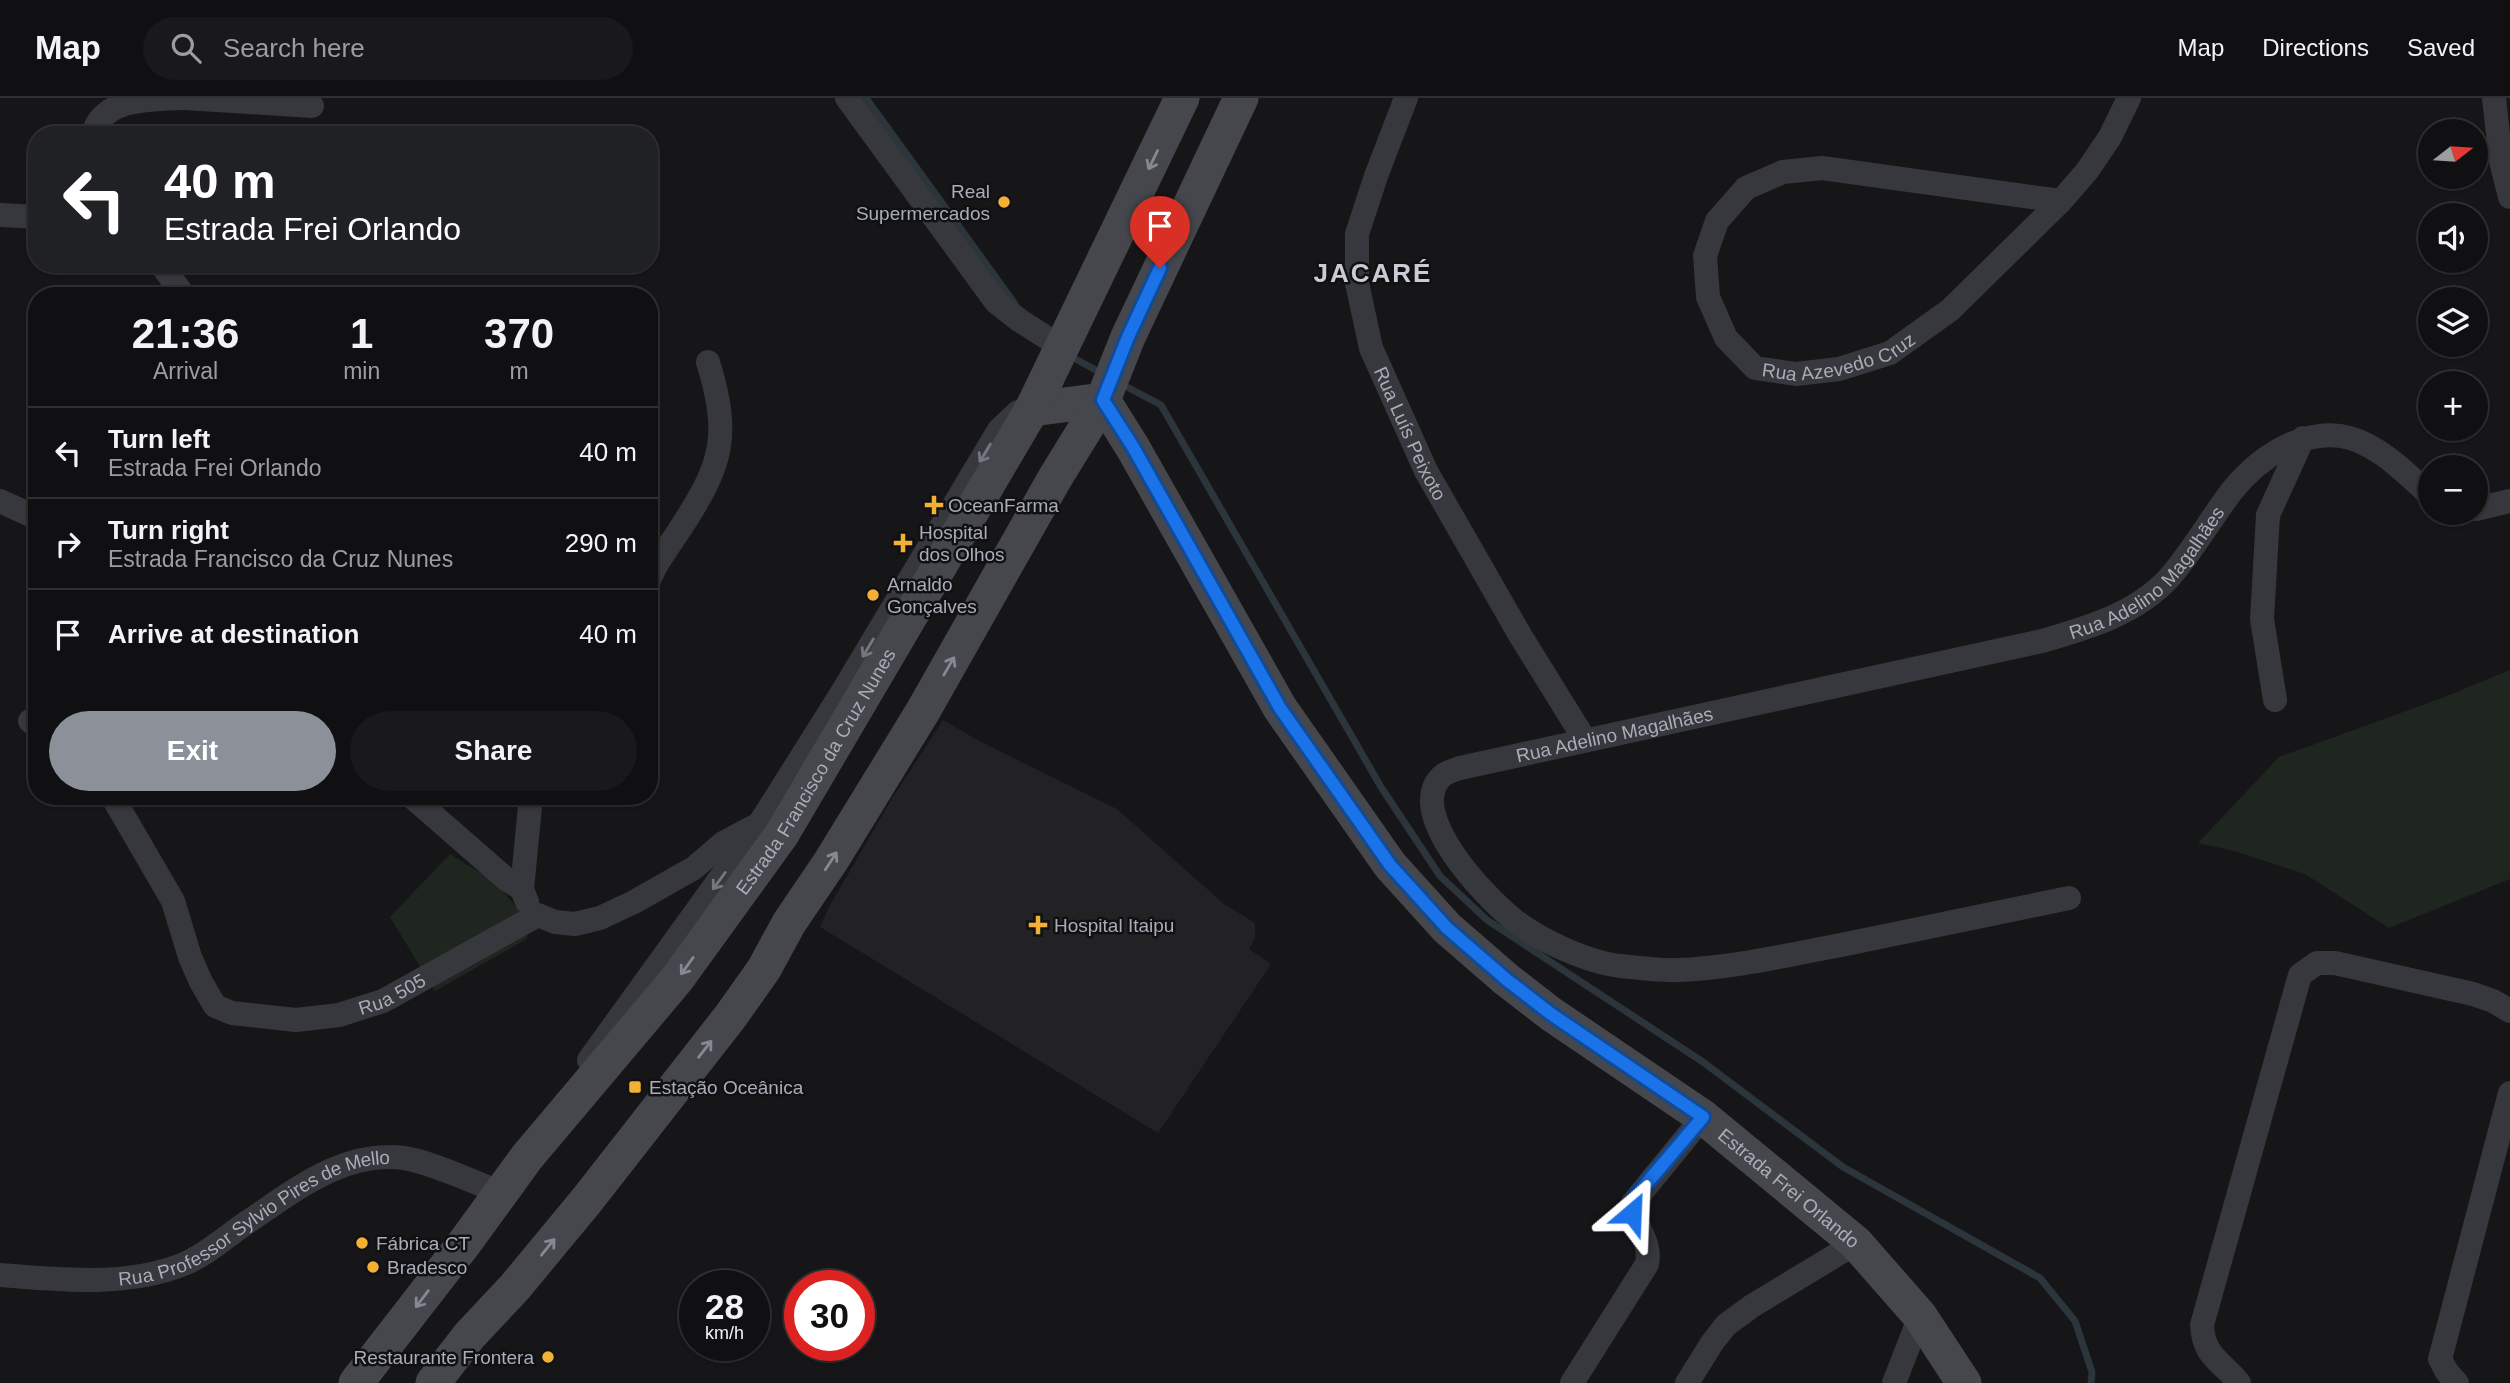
<!DOCTYPE html>
<meta charset="utf-8">
<style>
:root{--surface:#101012;--page:#19191b;--text:#f1f3f6;--muted:#9c9d9f;--line:#303032;--accent:#8c9099}
body{margin:0;font-family:Arial,sans-serif;background:var(--page);color:var(--text);height:100vh;display:flex;flex-direction:column;font-size:26px;white-space:nowrap}
*{box-sizing:border-box;margin:0}
p{font-size:23px;color:var(--muted)}
.icon{flex:none;width:38px;height:38px;fill:none;stroke:currentColor;stroke-width:2;stroke-linecap:round;stroke-linejoin:round}
.map{position:relative;flex:1;overflow:hidden}
.details{position:absolute;left:28px;top:189px;width:630px;height:518px;display:flex;flex-direction:column;background:var(--surface);border-radius:28px;box-shadow:0 2px 5px #0004,0 0 0 2px var(--line)}
.details>*{flex:none}
.top-card{position:absolute;left:28px;top:28px;width:630px;height:147px;border-radius:28px;box-shadow:0 2px 5px #0004,0 0 0 2px var(--line);background:#202124;color:#fff;overflow:hidden}
.needle{width:46px;rotate:73deg}
.tools{position:absolute;left:2418px;top:21px;display:grid;gap:14px}
.tools a{display:grid;place-items:center;width:70px;height:70px;border-radius:50%;background:var(--surface);box-shadow:0 2px 5px #0004,0 0 0 2px var(--line);font-size:35px}
.speed{position:absolute;left:679px;top:1172px;display:flex;gap:14px;font-size:35px;font-weight:700;text-align:center}
.speed>*{display:grid;place-content:center;width:91px;height:91px;border-radius:50%;background:var(--surface);box-shadow:0 2px 5px #0004,0 0 0 2px var(--line);line-height:1}
.speed small{font-size:18px;font-weight:400}
.speed .limit{border:10px solid #d22;background:#fff;color:#111}
.pin{position:absolute;display:grid;place-items:center;width:60px;height:60px;color:#fff;margin:-72px -30px;border-radius:50% 50% 50% 0;rotate:-45deg;box-shadow:0 0 7px #0007}
.pin .icon{rotate:45deg}
.me{position:absolute;width:77px;margin:-38px;rotate:26deg;stroke-linejoin:round;filter:drop-shadow(0 0 5px #0008)}
.turn{display:flex;align-items:center;gap:24px;height:147px;padding:0 21px;font-size:32px}
.turn .icon{width:91px;height:91px;stroke-width:2.5}
.turn b{display:block;font-size:49px;line-height:60px}
.eta{display:flex;justify-content:space-evenly;align-items:center;height:119px;text-align:center}
.eta b{font-size:42px;font-weight:600;line-height:49px}
.action{display:flex;gap:14px;margin-top:auto;padding:14px 21px}
.action a{flex:1;height:80px;border-radius:42px;background:var(--accent);color:#fff;font-size:28px;font-weight:600;line-height:80px;text-align:center}
.action a+a{background:var(--page);color:var(--text)}
ul{padding:0;list-style:none}
li{display:flex;align-items:center;gap:21px;height:91px;padding:0 21px;border-top:2px solid var(--line)}
li div{flex:1}
li b{display:block;font-size:26px}
li em{font-style:normal}
header{display:flex;align-items:center;gap:42px;box-sizing:border-box;height:98px;padding:0 35px;background:var(--surface);border-bottom:2px solid var(--line)}
header strong{font-size:33px}
nav{display:flex;gap:38px;margin-inline-start:auto;font-size:24px}
.search{width:490px;height:63px;background:var(--page);display:flex;align-items:center;gap:18px;box-sizing:border-box;padding:0 24px;border-radius:38px;color:var(--muted);font-size:26px}
.map>svg:first-child{display:block}
.built{fill:#222225}
.green{fill:#1e261f}
.lines{fill:none;stroke-linecap:round;stroke-linejoin:round}
.stream{stroke:#2c353c;stroke-width:7}
.street{stroke:#37383d;stroke-width:24}
.secondary{stroke:#45474d;stroke-width:35}
.oneway{stroke:#858993}
.oneway2{stroke:#757881}
.route-casing{stroke:#114b97;stroke-width:18}
.route{stroke:#1a73e8;stroke-width:12}
.poi-dot{fill:#f2b134;stroke:#111113;stroke-width:2.5}
.labels{text-anchor:middle;stroke-width:5;stroke-linejoin:round;paint-order:stroke}
.poi-label{font-size:19px;fill:#a8adb8;stroke:#111113;text-anchor:start}
.street-label{font-size:19px;fill:#a8adb8;stroke:#111113}
.district-label{font-size:26px;font-weight:bold;letter-spacing:2px;fill:#c9ccd4;stroke:#111113}
</style>
<header>
<strong>Map</strong>
<div class="search"><svg class="icon" aria-label="search" viewBox="0 0 24 24"><circle cx="10" cy="10" r="6"/><path d="M15 15l6 6"/></svg>Search here</div>
<nav><a>Map</a><a>Directions</a><a>Saved</a></nav>
</header>
<div class="map">
<svg width="2510" height="1285" viewBox="0 0 2510 1285">
<rect width="100%" height="100%" fill="#161618"/>
<path class="built" d="M943,622l38,22 136,67 107,95 31,19v15l-6,11 22,15 -113,169 -338,-206 10,-22 61,-105z"/>
<path class="green" d="M2510,572v209l-121,49 -84,-54 -71,-23 -36,-8 81,-86 163,-59z
M450,756l45,28 33,39 -1,18 -92,52 -45,-74z"/>
<g class="lines">
<path class="stream" d="M866,0l149,206
M1068,257l26,14
M1129,290l32,17 220,382 59,89 47,44 216,142 140,105 197,111 35,43 17,51 -1,11"/>
<g class="street">
<path d="M185,0l127,8"/>
<path d="M847,0l149,204 23,18 44,28"/>
<path id="s1" d="M1406,0l-30,78 -19,58v49l14,65 55,123 94,164 65,105"/>
<path d="M2494,0l7,63 9,36"/>
<path d="M93,37c8,-37 58,-36 90,-37"/>
<path id="s2" d="M2061,103l-239,-33 -39,4 -37,16 -29,33 -12,35 3,41 18,41 29,30 41,6 43,-5 51,-16 60,-43 111,-109 26,-30 23,-34 19,-39"/>
<path d="M0,117l37,2"/>
<path d="M161,166l23,32"/>
<path d="M0,403l37,17"/>
<path d="M2476,411l34,-8"/>
<path d="M649,482c7,-18 21,-35 31,-51 42,-64 51,-92 28,-167"/>
<path d="M2275,602l-13,-81 6,-104 35,-77"/>
<path d="M30,623l7,6"/>
<path id="s3" d="M112,698l61,105 17,56 11,25 14,24 17,7 64,7 43,-5 44,-14 155,-86 17,7 20,2 25,-6 34,-16 60,-34 29,-25 32,-17"/>
<path d="M411,698l95,83 16,10"/>
<path id="s4" d="M2069,800c-76,16 -152,32 -228,47 -54,10 -108,23 -162,25 -19,1 -40,-2 -58,-4 -32,-3 -82,-26 -107,-46 -28,-22 -109,-106 -73,-143 5,-5 13,-7 19,-9l582,-127c45,-13 94,-27 127,-63 23,-26 41,-58 62,-86 32,-40 88,-75 138,-46 24,13 42,32 62,50"/>
<path d="M527,804l-5,-13 9,-93"/>
<path d="M589,962l171,-237 83,-132 156,-261 19,-18 7,-2"/>
<path id="s5" d="M0,1177c59,5 128,12 184,-11 22,-9 43,-28 62,-41 48,-32 97,-73 158,-65 27,4 69,24 96,34"/>
<path d="M1572,1285l75,-119c5,-23 -14,-39 -15,-60l71,-87"/>
<path d="M1687,1285l25,-40 14,-18 26,-19 104,-63"/>
<path d="M1894,1285l26,-67"/>
<path d="M2239,1285c-18,-23 -35,-25 -37,-58l98,-350 17,-12h18l138,31 20,7 17,10"/>
<path d="M2457,1285l-10,-11 -7,-13 70,-266"/>
</g>
<g class="secondary">
<path id="s6" d="M1103,302l30,48 147,260 110,157 57,63 60,52 44,34 152,103 153,126 64,73 44,67"/>
<path d="M1032,311l71,-9"/>
<path id="s7" d="M356,1285l107,-138 64,-88 150,-178 105,-145 250,-425 150,-311"/>
<path d="M433,1285l36,-47 46,-49 72,-87 143,-183 34,-48 25,-46 42,-62 92,-150 132,-233 48,-78 25,-63 113,-239"/>
</g>
</g>
<defs><path id="oneway-shaft" d="M-6 0H5M1.5-3L5.5 0L1.5 3" fill="none" stroke-width="1.6" stroke-linecap="round" stroke-linejoin="round" transform="scale(1.75)"/></defs>
<g class="oneway">
<use href="#oneway-shaft" transform="translate(1153 62) rotate(116)"/>
<use href="#oneway-shaft" transform="translate(949 568) rotate(-60)"/>
<use href="#oneway-shaft" transform="translate(831 763) rotate(-57)"/>
<use href="#oneway-shaft" transform="translate(687 868) rotate(126)"/>
<use href="#oneway-shaft" transform="translate(705 951) rotate(-52)"/>
<use href="#oneway-shaft" transform="translate(548 1149) rotate(-51)"/>
<use href="#oneway-shaft" transform="translate(422 1201) rotate(127)"/>
</g>
<g class="oneway2">
<use href="#oneway-shaft" transform="translate(985 355) rotate(121)"/>
<use href="#oneway-shaft" transform="translate(868 550) rotate(121)"/>
<use href="#oneway-shaft" transform="translate(719 783) rotate(126)"/>
</g>
<g class="lines">
<defs>
<path id="route" d="M1160,170l-32,69 -25,63 30,47 147,261 110,157 57,63 60,52 44,34 152,103 -68,80 -3,7v9"/>
</defs>
<use href="#route" class="route-casing"/>
<use href="#route" class="route"/>
</g>
<g class="poi-dot">
<circle cx="1004" cy="104" r="7"/>
<path d="M930.5 396.5h7v7h7v7h-7v7h-7v-7h-7v-7h7z"/>
<path d="M899.5 434.5h7v7h7v7h-7v7h-7v-7h-7v-7h7z"/>
<circle cx="873" cy="497" r="7"/>
<path d="M1034.5 816.5h7v7h7v7h-7v7h-7v-7h-7v-7h7z"/>
<rect x="628" y="982" width="14" height="14" rx="3.5"/>
<circle cx="362" cy="1145" r="7"/>
<circle cx="373" cy="1169" r="7"/>
<circle cx="548" cy="1259" r="7"/>
</g>
<g class="labels">
<g class="poi-label">
<text x="990" y="100" text-anchor="end">Real<tspan x="990" dy="22">Supermercados</tspan></text>
<text x="948" y="414">OceanFarma</text>
<text x="919" y="441">Hospital<tspan x="919" dy="22">dos Olhos</tspan></text>
<text x="887" y="493">Arnaldo<tspan x="887" dy="22">Gonçalves</tspan></text>
<text x="1054" y="834">Hospital Itaipu</text>
<text x="649" y="996">Estação Oceânica</text>
<text x="376" y="1152">Fábrica CT</text>
<text x="387" y="1176">Bradesco</text>
<text x="534" y="1266" text-anchor="end">Restaurante Frontera</text>
</g>
<g class="street-label">
<text dy="7" stroke="none"><textPath href="#s2" startOffset="616">Rua Azevedo Cruz</textPath></text>
<text dy="7" stroke="none"><textPath href="#s1" startOffset="354">Rua Luís Peixoto</textPath></text>
<text dy="7" stroke="none"><textPath href="#s4" startOffset="1493">Rua Adelino Magalhães</textPath></text>
<text dy="7" stroke="none"><textPath href="#s4" startOffset="926">Rua Adelino Magalhães</textPath></text>
<text dy="7" stroke="none"><textPath href="#s7" startOffset="766">Estrada Francisco da Cruz Nunes</textPath></text>
<text dy="7" stroke="none"><textPath href="#s3" startOffset="418">Rua 505</textPath></text>
<text dy="7" stroke="none"><textPath href="#s6" startOffset="1062">Estrada Frei Orlando</textPath></text>
<text dy="7" stroke="none"><textPath href="#s5" startOffset="270">Rua Professor Sylvio Pires de Mello</textPath></text>
</g>
<g class="district-label">
<text x="1373" y="184">JACARÉ</text>
</g>
</g>
</svg>
<div class="tools">
<a><svg class="needle" viewBox="-14 -14 28 28"><path d="M0-13l5 13h-10z" fill="#e53935"/><path d="M0 13l5-13h-10z" fill="#9c9d9f"/></svg></a>
<a><svg class="icon" aria-label="sound" viewBox="0 0 24 24"><path d="M4 9h4l5-4v14l-5-4H4zM17 9q2 3 0 6"/></svg></a>
<a><svg class="icon" aria-label="layers" viewBox="0 0 24 24"><path d="M12 4l9 5-9 5-9-5zM3 14l9 5 9-5"/></svg></a>
<a>+</a>
<a>−</a>
</div>
<div class="speed"><div>28<small>km/h</small></div><div class="limit">30</div></div>
<div class="pin" style="left:1160px;top:170px;background:#d93025"><svg class="icon" aria-label="arrive" viewBox="0 0 24 24"><path d="M6 21V4h12l-3 4 3 4H6"/></svg></div>
<svg class="me" style="left:1632px;top:1115px" viewBox="-20 -20 40 40"><path d="M0-17L14 15 0 8-14 15z" fill="#1a73e8" stroke="#fff" stroke-width="4"/></svg>
<div class="top-card">
<div class="turn"><svg class="icon" aria-label="left" viewBox="0 0 24 24"><path d="M17 20v-9H6M10 6l-5 5 5 5"/></svg><div><b>40 m</b>Estrada Frei Orlando</div></div>
</div>
<section class="details">
<div class="eta">
<div><b>21:36</b><p>Arrival</p></div>
<div><b>1</b><p>min</p></div>
<div><b>370</b><p>m</p></div>
</div>
<ul>
<li><svg class="icon" aria-label="left" viewBox="0 0 24 24"><path d="M17 20v-9H6M10 6l-5 5 5 5"/></svg><div><b>Turn left</b><p>Estrada Frei Orlando</p></div><em>40 m</em></li>
<li><svg class="icon" aria-label="right" viewBox="0 0 24 24"><path d="M7 20v-9h11M14 6l5 5-5 5"/></svg><div><b>Turn right</b><p>Estrada Francisco da Cruz Nunes</p></div><em>290 m</em></li>
<li><svg class="icon" aria-label="arrive" viewBox="0 0 24 24"><path d="M6 21V4h12l-3 4 3 4H6"/></svg><div><b>Arrive at destination</b></div><em>40 m</em></li>
</ul>
<div class="action"><a>Exit</a><a>Share</a></div>
</section>
</div>
